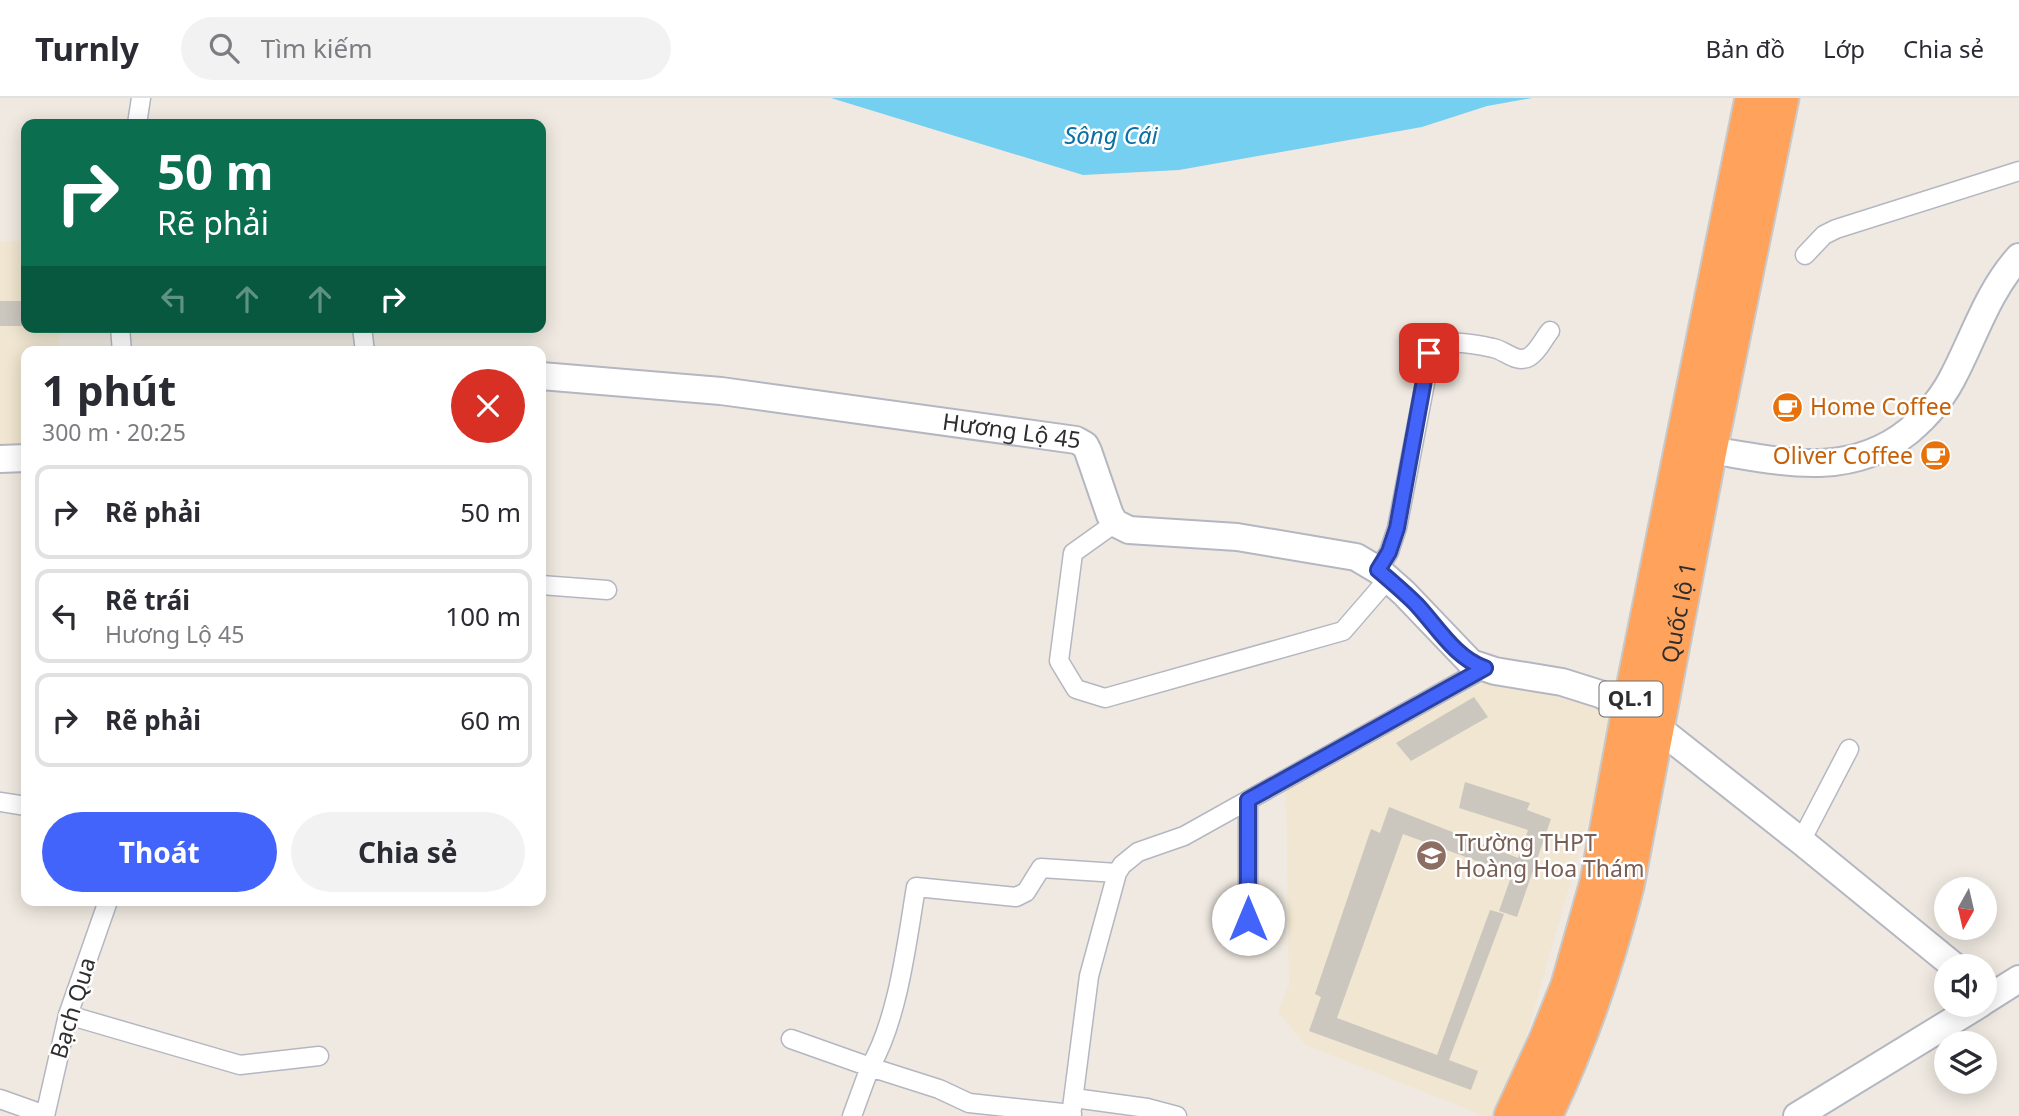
<!DOCTYPE html>
<html lang="vi">
<meta charset="utf-8">
<style>
:root{--surface:#fff;--page:#f2f2f3;--text:#2b2b33;--muted:#7c7c81;--line:#e1e1e2;--accent:#4264fb}
body{margin:0;font-family:"Noto Sans",sans-serif;background:var(--page);color:var(--text);height:100vh;display:flex;flex-direction:column;font-size:26px;white-space:nowrap}
*{box-sizing:border-box;margin:0}
p{font-size:23px;color:var(--muted)}
.icon{flex:none;width:38px;height:38px;fill:none;stroke:currentColor;stroke-width:2;stroke-linecap:round;stroke-linejoin:round}
.map{position:relative;flex:1;overflow:hidden}
.drawer{position:absolute;left:21px;top:248px;width:525px;height:560px;display:flex;flex-direction:column;background:var(--surface);border-radius:14px;box-shadow:0 4px 18px #0003}
.drawer>*{flex:none}
.top-card{position:absolute;left:21px;top:21px;width:525px;height:214px;border-radius:14px;box-shadow:0 4px 18px #0003;background:#0b6e4f;color:#fff;overflow:hidden}
.needle{width:46px;rotate:188deg}
.controls{position:absolute;left:1934px;top:779px;display:grid;gap:14px}
.controls a{display:grid;place-items:center;width:63px;height:63px;border-radius:50%;background:var(--surface);box-shadow:0 4px 18px #0003;font-size:35px}
.pin{position:absolute;display:grid;place-items:center;width:60px;height:60px;color:#fff;margin:-30px;border-radius:14px;box-shadow:0 4px 10px #0006}
.me{position:absolute;width:77px;margin:-38px;rotate:0deg;stroke-linejoin:round;filter:drop-shadow(0 0 5px #0008)}
.turn{display:flex;align-items:center;gap:24px;height:147px;padding:0 21px;font-size:32px}
.turn .icon{width:91px;height:91px;stroke-width:2.5}
.turn b{display:block;font-size:49px;line-height:60px}
.lanes{display:flex;align-items:center;height:66px;padding:0 21px;background:#0003;justify-content:center;gap:35px;direction:ltr}
.lanes .off{opacity:.35}
.round{display:grid;place-items:center;flex:none;width:74px;height:74px;border-radius:37px;background:var(--page)}
.head{display:flex;align-items:center;justify-content:space-between;height:119px;padding:0 21px}
h1{font-size:42px;font-weight:700;line-height:52px}
.cta{display:flex;gap:14px;margin-top:auto;padding:14px 21px}
.cta a{flex:1;height:80px;border-radius:42px;background:var(--accent);color:#fff;font-size:28px;font-weight:700;line-height:80px;text-align:center}
.cta a+a{background:var(--page);color:var(--text)}
ul{padding:0;list-style:none}
li{display:flex;align-items:center;gap:21px;height:94px;margin:0 14px 10px;padding:0 7px;border:4px solid var(--line);border-radius:14px}
li div{flex:1}
li b{display:block;font-size:26px}
li em{font-style:normal}
header{display:flex;align-items:center;gap:42px;box-sizing:border-box;height:98px;padding:0 35px;background:var(--surface);border-bottom:2px solid var(--line)}
header strong{font-size:33px}
nav{display:flex;gap:38px;margin-inline-start:auto;font-size:24px}
.search{width:490px;height:63px;background:var(--page);display:flex;align-items:center;gap:18px;box-sizing:border-box;padding:0 24px;border-radius:38px;color:var(--muted);font-size:26px}
.map>svg:first-child{display:block}
.education{fill:#f0e6d1}
.water{fill:#75cff0}
.building{fill:#cbc7bf}
.lines{fill:none;stroke-linecap:round;stroke-linejoin:round}
.street-casing{stroke:#b4b7c1;stroke-width:21}
.secondary-casing{stroke:#b4b7c1;stroke-width:30}
.highway-casing{stroke:#c9c9c9;stroke-width:37}
.street{stroke:#fff;stroke-width:18}
.secondary{stroke:#fff;stroke-width:26}
.highway{stroke:#ffa35c;stroke-width:33}
.route-casing{stroke:#2b41a3;stroke-width:18}
.route{stroke:#4264fb;stroke-width:12}
.labels{text-anchor:middle;stroke-width:5;stroke-linejoin:round;paint-order:stroke}
.shield{fill:#fff;stroke:#6d6d6d;stroke-width:2}
.shield-label{font-size:21px;font-weight:bold;fill:#2e2e2e}
.food-label{font-size:23px;fill:#c56008;stroke:#fff;text-anchor:start}
.street-label{font-size:23px;fill:#2e2e2e;stroke:#fff}
.education-label{font-size:23px;fill:#785e54;stroke:#fff;text-anchor:start}
.water-label{font-size:24px;font-style:italic;fill:#0d6fa3;stroke:#fff}
</style>
<header>
<strong>Turnly</strong>
<div class="search"><svg class="icon" aria-label="search" viewBox="0 0 24 24"><circle cx="10" cy="10" r="6"/><path d="M15 15l6 6"/></svg>Tìm kiếm</div>
<nav><a>Bản đồ</a><a>Lớp</a><a>Chia sẻ</a></nav>
</header>
<div class="map">
<svg width="2019" height="1018" viewBox="0 0 2019 1018">
<rect width="100%" height="100%" fill="#efe9e1"/>
<path class="education" d="M19,143l2,27h5v59h33v25h-33v92h-26v-202z
M1490,582l126,32 -24,95 -74,258 -26,51h-7l-179,-71 -28,-33 11,-27 -3,-200z"/>
<path class="water" d="M831,0h701l-45,8 -65,21 -243,43 -96,5z"/>
<path class="building" d="M0,203h26v25h-26z
M1474,599l14,20 -77,44 -15,-18z
M1465,684l65,21 -3,7 24,9 -34,98 -18,-6 13,-37 -109,-40 -66,184 100,37 53,-145 14,4 -55,146 29,11 -7,19 -162,-59 12,-34 -6,-3 56,-165 9,4 9,-26 129,51 10,-28 -69,-22z"/>
<g class="lines">
<defs>
<path id="street" d="M137,26l4,-26
M1805,157l19,-20 12,-6 183,-58
M120,229l2,25
M362,229l3,25
M1115,425l-42,30 -14,108 17,28 29,9 238,-67 45,-52
M1378,472l11,-18 8,-24 35,-181c16,-8 43,-3 61,1 12,2 23,16 36,9 9,-5 15,-19 21,-26
M541,487l66,5
M0,704l26,4
M1801,743l48,-92
M1248,821v-119
M68,917l172,50 79,-9
M791,941l79,28c28,-47 37,-126 46,-180l100,10 10,-5 15,-24 76,5
M1074,1000l73,10 30,8
M0,1001l45,16
M45,1018l23,-101 40,-114
M852,1018l18,-49 69,22 30,14 103,11
M1071,1018l18,-140 28,-103 5,-8 16,-13 46,-16 301,-168"/>
<g id="secondary">
<path id="s1" d="M541,278l180,15 355,49 9,5 3,6 22,64 5,8 14,7 108,7 119,20 22,13 26,23 67,70 24,8 67,11 38,12 29,14 29,20 143,113 153,125"/>
<path d="M1710,352c70,11 138,30 199,-19 19,-16 35,-35 46,-58 20,-39 34,-83 64,-116"/>
<path d="M0,361l26,-1"/>
<path d="M1984,903l35,-22"/>
<path d="M1797,1018l183,-112"/>
</g>
<g id="highway">
<path d="M1511,1018l35,-76 22,-55 29,-103 32,-174 123,-610"/>
<path id="s2" d="M1545,1018c36,-74 62,-151 82,-230l83,-436 72,-352"/>
</g>
</defs>
<use href="#street" class="street-casing"/>
<use href="#secondary" class="secondary-casing"/>
<use href="#highway" class="highway-casing"/>
<use href="#street" class="street"/>
<use href="#secondary" class="secondary"/>
<use href="#highway" class="highway"/>
</g>
<g class="lines">
<defs>
<path id="route" d="M1248,821v-119l237,-132c-29,-9 -49,-43 -69,-64 -12,-12 -25,-23 -38,-34l11,-18 8,-24 32,-175"/>
</defs>
<use href="#route" class="route-casing"/>
<use href="#route" class="route"/>
</g>
<defs>
<symbol id="cafe-disc" viewBox="-11 -11 22 22"><circle r="9.5" fill="#e8710a" stroke="#fff"/><path d="M-5.5-4.5H6V0H3Q3 3.5 0 3.5H-2.5Q-5.5 3.5-5.5 0ZM3-3.2v2h1.7v-2ZM-6 4.5H4V6H-6Z" fill="#fff"/></symbol>
<symbol id="school-disc" viewBox="-11 -11 22 22"><circle r="9.5" fill="#8d6e63" stroke="#fff"/><path d="M0-5L7-2L0 1L-7-2ZM-4 1L0 2.5L4 1V4Q0 6-4 4Z" fill="#fff"/></symbol>
</defs>
<g fill-rule="evenodd">
<use href="#cafe-disc" x="1770" y="292" width="35" height="35"/>
<use href="#cafe-disc" x="1918" y="340" width="35" height="35"/>
<use href="#school-disc" x="1414" y="740" width="35" height="35"/>
</g>
<g class="labels">
<rect class="shield" x="1599.5" y="583.5" width="63" height="35" rx="5"/>
<g class="shield-label">
<text x="1631" y="608">QL.1</text>
</g>
<g class="food-label">
<text x="1810" y="317">Home Coffee</text>
<text x="1913" y="366" text-anchor="end">Oliver Coffee</text>
</g>
<g class="street-label">
<text dy="8" stroke="none"><textPath href="#s1" startOffset="474">Hương Lộ 45</textPath></text>
<text dy="8" stroke="none"><textPath href="#s2" startOffset="523">Quốc lộ 1</textPath></text>
<text transform="translate(73 910) rotate(-73)" y="8">Bạch Qua</text>
</g>
<g class="education-label">
<text x="1455" y="753">Trường THPT<tspan x="1455" dy="26">Hoàng Hoa Thám</tspan></text>
</g>
<g class="water-label">
<text x="1111" y="46">Sông Cái</text>
</g>
</g>
</svg>
<div class="controls">
<a><svg class="needle" viewBox="-14 -14 28 28"><path d="M0-13l5 13h-10z" fill="#e53935"/><path d="M0 13l5-13h-10z" fill="#7c7c81"/></svg></a>
<a><svg class="icon" aria-label="sound" viewBox="0 0 24 24"><path d="M4 9h4l5-4v14l-5-4H4zM17 9q2 3 0 6"/></svg></a>
<a><svg class="icon" aria-label="layers" viewBox="0 0 24 24"><path d="M12 4l9 5-9 5-9-5zM3 14l9 5 9-5"/></svg></a>
</div>
<div class="pin" style="left:1429px;top:255px;background:#d93025"><svg class="icon" aria-label="arrive" viewBox="0 0 24 24"><path d="M6 21V4h12l-3 4 3 4H6"/></svg></div>
<svg class="me" style="left:1248px;top:821px" viewBox="-20 -20 40 40"><circle r="19" fill="#fff"/><path d="M0-13L10 11 0 6-10 11z" fill="#4264fb"/></svg>
<div class="top-card">
<div class="turn"><svg class="icon" aria-label="right" viewBox="0 0 24 24"><path d="M7 20v-9h11M14 6l5 5-5 5"/></svg><div><b>50 m</b>Rẽ phải</div></div>
<div class="lanes"><svg class="icon off" aria-label="left" viewBox="0 0 24 24"><path d="M17 20v-9H6M10 6l-5 5 5 5"/></svg><svg class="icon off" aria-label="ahead" viewBox="0 0 24 24"><path d="M12 20V5M6 11l6-6 6 6"/></svg><svg class="icon off" aria-label="ahead" viewBox="0 0 24 24"><path d="M12 20V5M6 11l6-6 6 6"/></svg><svg class="icon" aria-label="right" viewBox="0 0 24 24"><path d="M7 20v-9h11M14 6l5 5-5 5"/></svg></div>
</div>
<section class="drawer">
<div class="head"><div><h1>1 phút</h1><p>300 m · 20:25</p></div><a class="round" style="background:#d93025;color:#fff"><svg class="icon" aria-label="close" viewBox="0 0 24 24"><path d="M6 6l12 12M18 6L6 18"/></svg></a></div>
<ul>
<li><svg class="icon" aria-label="right" viewBox="0 0 24 24"><path d="M7 20v-9h11M14 6l5 5-5 5"/></svg><div><b>Rẽ phải</b></div><em>50 m</em></li>
<li><svg class="icon" aria-label="left" viewBox="0 0 24 24"><path d="M17 20v-9H6M10 6l-5 5 5 5"/></svg><div><b>Rẽ trái</b><p>Hương Lộ 45</p></div><em>100 m</em></li>
<li><svg class="icon" aria-label="right" viewBox="0 0 24 24"><path d="M7 20v-9h11M14 6l5 5-5 5"/></svg><div><b>Rẽ phải</b></div><em>60 m</em></li>
</ul>
<div class="cta"><a>Thoát</a><a>Chia sẻ</a></div>
</section>
</div>
